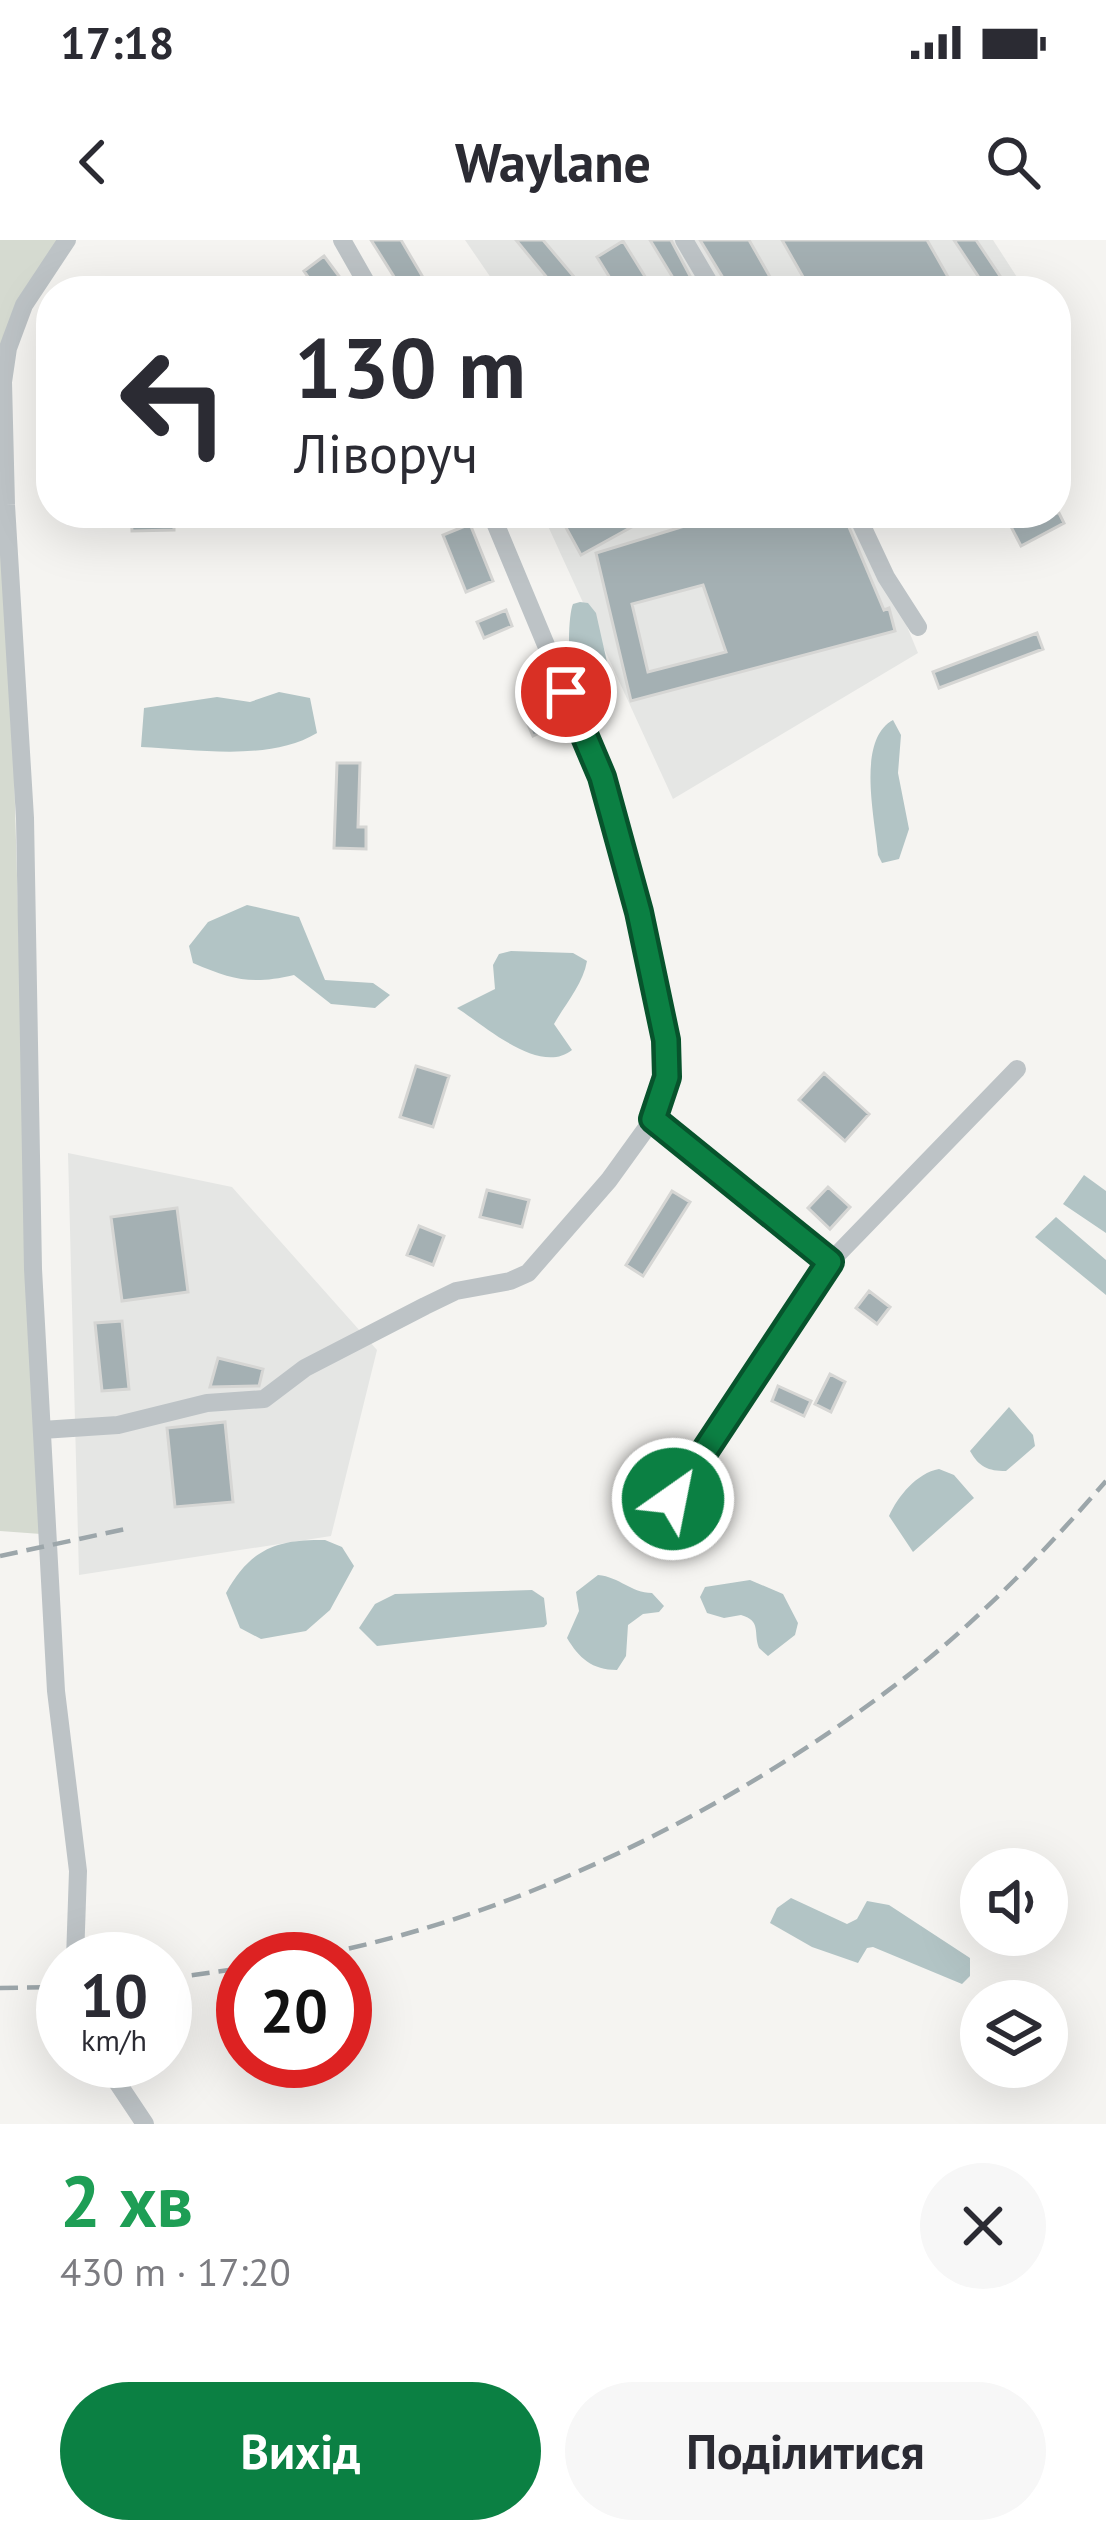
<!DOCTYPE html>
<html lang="uk">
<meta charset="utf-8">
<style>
:root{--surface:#fff;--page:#f7f7f7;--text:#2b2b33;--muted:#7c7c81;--accent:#0b8043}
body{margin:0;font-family:"PT Sans",sans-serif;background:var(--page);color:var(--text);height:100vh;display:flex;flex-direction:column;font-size:45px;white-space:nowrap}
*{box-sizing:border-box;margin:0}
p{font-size:39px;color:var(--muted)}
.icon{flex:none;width:66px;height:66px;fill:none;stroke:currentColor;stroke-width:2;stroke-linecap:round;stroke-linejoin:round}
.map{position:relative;height:1884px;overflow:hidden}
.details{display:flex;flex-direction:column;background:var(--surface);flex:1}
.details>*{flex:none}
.guide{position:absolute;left:36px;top:36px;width:1035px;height:252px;border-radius:48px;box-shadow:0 12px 48px #0002;background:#fff;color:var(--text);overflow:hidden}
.buttons{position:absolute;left:960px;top:1608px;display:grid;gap:24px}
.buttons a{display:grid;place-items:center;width:108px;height:108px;border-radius:50%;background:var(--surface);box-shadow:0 12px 48px #0002;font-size:60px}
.speed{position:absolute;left:36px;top:1692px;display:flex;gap:24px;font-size:60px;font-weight:700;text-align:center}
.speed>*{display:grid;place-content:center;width:156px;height:156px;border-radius:50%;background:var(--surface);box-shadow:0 12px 48px #0002;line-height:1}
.speed small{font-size:30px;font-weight:400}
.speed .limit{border:18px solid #d22;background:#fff;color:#111}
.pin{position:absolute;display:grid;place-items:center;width:102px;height:102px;color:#fff;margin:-51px;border:6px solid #fff;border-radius:50%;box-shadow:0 3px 12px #0007}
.me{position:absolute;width:132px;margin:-66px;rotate:33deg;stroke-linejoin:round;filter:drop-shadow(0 0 9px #0008)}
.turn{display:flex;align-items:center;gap:42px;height:252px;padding:0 60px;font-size:54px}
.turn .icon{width:156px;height:156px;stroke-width:2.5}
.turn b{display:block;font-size:84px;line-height:102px}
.round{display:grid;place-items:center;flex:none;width:126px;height:126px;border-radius:63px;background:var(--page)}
.headline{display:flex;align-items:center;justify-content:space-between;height:204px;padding:0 60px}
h1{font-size:72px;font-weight:800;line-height:90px;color:#1e9e55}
.primary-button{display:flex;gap:24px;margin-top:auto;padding:24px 60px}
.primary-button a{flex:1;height:138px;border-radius:72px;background:var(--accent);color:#fff;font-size:48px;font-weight:800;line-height:138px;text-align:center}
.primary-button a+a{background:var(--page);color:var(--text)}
.status{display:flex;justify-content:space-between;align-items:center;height:84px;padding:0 60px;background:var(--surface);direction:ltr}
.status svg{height:33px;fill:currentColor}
header{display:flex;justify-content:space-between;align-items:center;height:156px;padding:0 60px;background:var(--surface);font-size:54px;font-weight:800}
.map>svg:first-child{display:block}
.built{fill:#e5e6e4}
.green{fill:#d5dad0}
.water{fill:#b2c4c5}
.building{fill:#a4b0b3;stroke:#d6d6d4;stroke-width:3;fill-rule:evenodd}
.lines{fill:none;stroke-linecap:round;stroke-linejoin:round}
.minor{stroke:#bdc3c6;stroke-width:18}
.rail{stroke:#9ca6aa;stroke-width:4.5;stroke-dasharray:18 9;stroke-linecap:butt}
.route-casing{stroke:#07532c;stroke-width:30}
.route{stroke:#0b8043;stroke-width:21}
</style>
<div class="status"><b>17:18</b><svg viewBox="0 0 49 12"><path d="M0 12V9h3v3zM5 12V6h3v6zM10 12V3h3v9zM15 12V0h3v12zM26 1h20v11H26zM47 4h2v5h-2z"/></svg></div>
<header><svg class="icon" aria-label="back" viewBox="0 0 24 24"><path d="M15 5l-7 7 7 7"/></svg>Waylane<svg class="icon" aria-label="search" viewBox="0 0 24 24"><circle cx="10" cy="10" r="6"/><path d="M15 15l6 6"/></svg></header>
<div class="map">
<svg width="1106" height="1884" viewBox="0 0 1106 1884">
<rect width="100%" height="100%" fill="#f5f4f1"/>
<path class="built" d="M465,0h528l33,51h-526z
M542,273h318l58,140 -245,146z
M68,913l164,34 145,163 -46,186 -252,39z"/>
<path class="green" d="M0,0h67l-43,65 -21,77 25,881 13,271 -41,-3z"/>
<path class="water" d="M580,362l8,1 8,10 11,49 -21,14c-7,-5 -10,-5 -14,-13 -5,-8 -3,-51 1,-59z
M279,452l31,6 7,35c-48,29 -121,16 -176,14l3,-39 73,-11 33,5z
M893,480l8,15 -3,38 11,56 -10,30 -17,4 -4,-8c-3,-37 -22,-115 15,-135z
M247,665l52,12 26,63 48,3 17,12 -15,13 -44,-4 -37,-29c-43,10 -61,5 -101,-12l-4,-17 19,-24z
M511,711l62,2 14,8c-4,23 -21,42 -33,63l18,26c-32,26 -87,-24 -115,-42l38,-19 -2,-24 6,-11z
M1084,935l22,16v42l-43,-29z
M1056,977l50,43v35l-71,-58z
M1009,1167l24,28 2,11 -29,25c-18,0 -27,-4 -36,-20z
M939,1229l15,6 20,23 -61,54 -24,-36c9,-20 28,-43 50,-47z
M325,1300l17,7 12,19 -24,44 -24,21 -45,8 -21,-11 -14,-35c24,-43 49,-54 99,-53z
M598,1335c22,2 33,18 54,18l12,13 -5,6 -16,2 -15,11 -2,31 -9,14c-25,0 -38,-12 -50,-32l12,-27 -3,-19z
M750,1340l33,14 15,29 -3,12 -27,21 -9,-8c-6,-15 3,-27 -18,-33l-17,3 -17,-5 -7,-16 5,-10z
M532,1350l12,8 3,26 -3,3 -167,19 -18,-18 16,-24 20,-10z
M791,1658l56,26 10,-5 10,-18 22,4 81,53v18l-8,8 -89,-37 -6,1 -9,15 -46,-16 -42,-24 7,-15z"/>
<path class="building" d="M371,0h30l30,51h-28z
M516,0h27l43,51h-28z
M650,0h21l27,51h-17z
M700,0h49l29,51h-47z
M782,0h145l29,51h-145z
M954,0h22l34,51h-22z
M623,1l31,50h-36l-21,-34z
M324,16l26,35h-32l-14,-20z
M131,273h43v17l-42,1z
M558,273h26l5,10 17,-10h51l-76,42z
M727,273h116l41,97 5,-2 6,23 -264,70 -35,-148zM703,345l23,67 -78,20 -16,-68z
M1004,273h55l5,10 -43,23z
M470,284l23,57 -27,11 -23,-57z
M506,370l6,16 -28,12 -7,-16z
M1037,393l6,16 -104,39 -6,-16z
M542,451l14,34 -23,11 -15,-34z
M337,523h23l-2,64h8v22l-32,-1z
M416,826l33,10 -16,51 -33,-10z
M824,833l45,41 -24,27 -46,-41z
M828,947l22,20 -20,22 -22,-21z
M487,950l42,10 -7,27 -42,-10z
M672,951l18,11 -47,74 -17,-11z
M177,968l11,84 -66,9 -11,-84z
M419,986l25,10 -11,29 -26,-10z
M869,1051l21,16 -13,17 -21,-16z
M122,1081l7,68 -27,2 -7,-68z
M218,1118l45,11 -4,17 -49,1z
M830,1134l15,8 -14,30 -16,-8z
M778,1146l33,15 -7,15 -32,-15z
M225,1182l8,80 -58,5 -8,-79z"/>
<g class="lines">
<path class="minor" d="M67,0l-43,65 -16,43 -5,34 3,123 19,313 8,451 23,422 22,180 -3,88
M342,0l29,51
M684,0l30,51
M856,273l30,64 32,50
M653,879l177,143 187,-193
M42,1190l76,-5 89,-22 57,-4 41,-31 120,-62 31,-15 54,-10 18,-8 81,-93 44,-61 14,-42 -1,-37 -27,-128 -38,-135 -110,-264
M673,1259l157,-237
M103,1821l42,63"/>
<path class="rail" d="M0,1316l130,-28
M296,1719c216,-37 443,-152 615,-286 72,-57 135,-123 195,-192
M165,1739l78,-11
M0,1748l63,-1"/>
</g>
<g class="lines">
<defs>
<path id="route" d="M566,452l36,85 37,135 27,128 1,37 -14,42 177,143 -157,237"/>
</defs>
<use href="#route" class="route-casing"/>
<use href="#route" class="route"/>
</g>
</svg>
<div class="buttons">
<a><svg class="icon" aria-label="sound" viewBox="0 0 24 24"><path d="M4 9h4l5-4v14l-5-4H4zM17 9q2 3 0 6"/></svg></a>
<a><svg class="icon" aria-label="layers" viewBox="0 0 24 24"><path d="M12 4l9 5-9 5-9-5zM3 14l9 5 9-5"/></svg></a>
</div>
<div class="speed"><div>10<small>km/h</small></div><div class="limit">20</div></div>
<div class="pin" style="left:566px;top:452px;background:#d93025"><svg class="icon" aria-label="arrive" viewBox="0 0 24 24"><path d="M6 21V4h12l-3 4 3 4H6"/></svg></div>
<svg class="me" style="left:673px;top:1259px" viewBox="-20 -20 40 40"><circle r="17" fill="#0b8043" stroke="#fff" stroke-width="3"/><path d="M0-11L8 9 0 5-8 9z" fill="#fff"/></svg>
<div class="guide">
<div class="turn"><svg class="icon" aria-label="left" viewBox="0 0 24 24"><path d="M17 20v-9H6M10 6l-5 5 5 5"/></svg><div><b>130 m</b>Ліворуч</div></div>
</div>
</div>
<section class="details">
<div class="headline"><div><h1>2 хв</h1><p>430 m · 17:20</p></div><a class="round"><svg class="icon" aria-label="close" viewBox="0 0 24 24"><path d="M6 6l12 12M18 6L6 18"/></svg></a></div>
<div class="primary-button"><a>Вихід</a><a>Поділитися</a></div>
</section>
